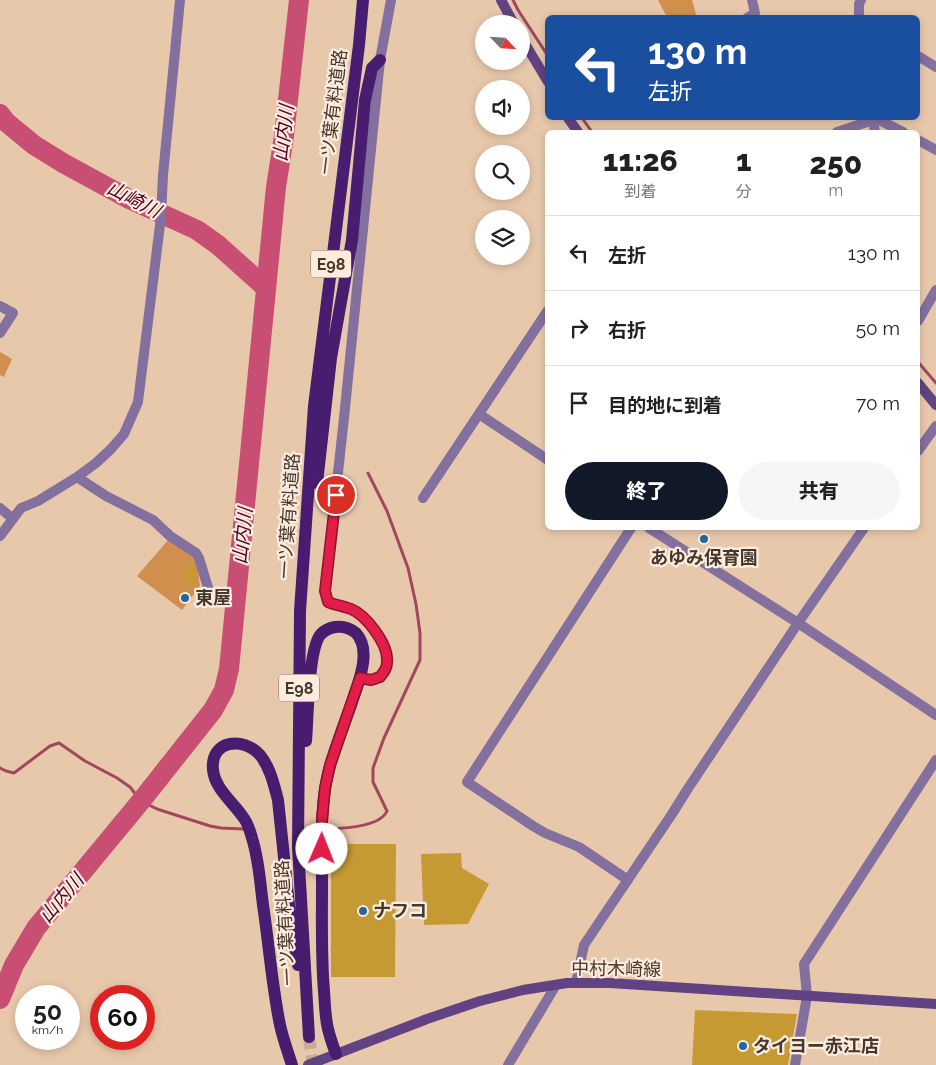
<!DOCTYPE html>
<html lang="ja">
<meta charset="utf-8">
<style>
:root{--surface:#fff;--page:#f6f6f6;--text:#202124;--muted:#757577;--line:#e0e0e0;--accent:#111827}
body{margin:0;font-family:Raleway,"Noto Sans JP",sans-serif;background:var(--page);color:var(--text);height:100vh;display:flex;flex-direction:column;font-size:19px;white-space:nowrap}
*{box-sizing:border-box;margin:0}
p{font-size:16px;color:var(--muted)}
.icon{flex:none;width:28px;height:28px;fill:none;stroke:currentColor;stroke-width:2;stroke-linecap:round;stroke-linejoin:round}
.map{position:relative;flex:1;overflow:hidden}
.sheet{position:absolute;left:545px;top:130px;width:375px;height:400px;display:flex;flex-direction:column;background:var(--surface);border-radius:8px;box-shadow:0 2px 8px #0003}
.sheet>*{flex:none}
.hud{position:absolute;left:545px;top:15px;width:375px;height:105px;border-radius:8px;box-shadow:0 2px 8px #0003;background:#1a4fa0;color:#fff;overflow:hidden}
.needle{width:32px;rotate:115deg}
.tools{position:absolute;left:475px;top:15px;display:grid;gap:10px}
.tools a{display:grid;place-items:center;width:55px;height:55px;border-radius:50%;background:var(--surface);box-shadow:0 2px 8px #0003;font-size:25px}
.speed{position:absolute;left:15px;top:985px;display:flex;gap:10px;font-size:25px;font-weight:700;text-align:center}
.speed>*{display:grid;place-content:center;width:65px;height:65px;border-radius:50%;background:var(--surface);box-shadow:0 2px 8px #0003;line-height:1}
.speed small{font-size:12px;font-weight:400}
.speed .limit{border:8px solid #d22;background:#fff;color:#111}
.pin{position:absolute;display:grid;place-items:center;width:42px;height:42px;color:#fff;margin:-21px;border:2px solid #fff;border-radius:50%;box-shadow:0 1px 5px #0007}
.me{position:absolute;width:55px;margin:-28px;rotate:1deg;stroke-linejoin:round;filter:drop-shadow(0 0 4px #0008)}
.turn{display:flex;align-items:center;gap:18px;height:105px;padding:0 20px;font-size:22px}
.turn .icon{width:65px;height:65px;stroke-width:2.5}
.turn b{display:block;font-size:35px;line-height:42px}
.eta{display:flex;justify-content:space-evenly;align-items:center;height:85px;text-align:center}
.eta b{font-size:30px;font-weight:800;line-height:35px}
.cta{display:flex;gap:10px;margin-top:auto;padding:10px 20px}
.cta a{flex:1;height:58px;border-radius:30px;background:var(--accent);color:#fff;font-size:20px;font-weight:800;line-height:58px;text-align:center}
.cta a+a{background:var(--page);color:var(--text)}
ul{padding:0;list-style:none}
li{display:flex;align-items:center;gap:15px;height:75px;padding:0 20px;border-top:1px solid var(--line)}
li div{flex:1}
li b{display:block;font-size:19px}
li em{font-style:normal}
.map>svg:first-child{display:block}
.green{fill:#d18f4e}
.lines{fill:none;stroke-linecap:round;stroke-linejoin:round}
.stream{stroke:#a1475e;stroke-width:3}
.river{stroke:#c94e74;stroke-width:20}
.building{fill:#c69a33}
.primary-tunnel{stroke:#c7ab92;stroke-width:12;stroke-dasharray:12 6;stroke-linecap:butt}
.minor{stroke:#84709e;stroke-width:10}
.tertiary{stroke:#84709e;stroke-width:10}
.secondary{stroke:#614283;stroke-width:10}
.primary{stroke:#481d6f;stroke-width:12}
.route-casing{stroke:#92132f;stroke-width:12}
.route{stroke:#e11d48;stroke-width:9}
.poi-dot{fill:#1f699c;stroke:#fdecde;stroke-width:2}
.labels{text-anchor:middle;stroke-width:4.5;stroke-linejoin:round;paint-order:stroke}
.shield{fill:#fdecde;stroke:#7c6d61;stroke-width:1}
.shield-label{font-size:16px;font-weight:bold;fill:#44372c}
.street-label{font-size:18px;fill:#44372c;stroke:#fdecde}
.poi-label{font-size:18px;font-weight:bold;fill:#44372c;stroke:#fdecde;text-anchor:start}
.water-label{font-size:19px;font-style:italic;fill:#520023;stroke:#fdecde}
</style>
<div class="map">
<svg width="936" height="1065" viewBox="0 0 936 1065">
<rect width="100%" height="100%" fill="#e8c8ab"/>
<path class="green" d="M658,0h34l5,17h-30z
M0,352l12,7 -8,18 -4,-2z
M169,539l26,18 2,5 3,24 -18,24 -45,-34z"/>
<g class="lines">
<path class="stream" d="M513,0l5,10 30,46
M582,118l10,14
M918,362l18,21
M0,768l6,3 8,2 36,-27 9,-3 26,18 32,17 13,9 11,14 16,8 53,17 11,2 22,1
M329,829c15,-1 51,-2 58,-18l-14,-29v-14l11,-30 36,-78v-27l-4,-29 -8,-36 -21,-57 -19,-38"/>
<path class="river" d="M0,114l6,8 28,23 29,18 66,36 68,31 21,15 48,43
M0,999l14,-34 22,-37 105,-127 72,-91 11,-20 5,-21 47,-482 8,-51 15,-136"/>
</g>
<path class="building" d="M194,565l2,18 -9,2 -2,-19z
M331,844h65l-1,133h-64z
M461,853l1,15 27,16 -21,40 -44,1 -3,-71z
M695,1010l102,4 -9,51h-96z"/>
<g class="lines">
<path class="primary-tunnel" d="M309,1037l4,28"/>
<path class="minor" d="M747,18l8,-5 -3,-13
M859,18v-14l2,-4
M918,56l18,11
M837,132l36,-12
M875,132l-2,-12 4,-1 26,13
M918,140l18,10
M0,306l13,7 -13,20
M479,414l69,46
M918,451l18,-25
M77,477l29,19 47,24 17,16 26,17 3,5 10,33
M423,498l125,-188
M0,508l13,11
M649,528l149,95 138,92
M0,536l21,-28 17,-7 39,-24 19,-14 15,-14 13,-15 14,-32 23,-185 2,-42 17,-175
M361,678l10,2 9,-3c4,-5 8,-10 7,-18 0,-16 -21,-44 -36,-50 -8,-3 -16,-4 -23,-7l-3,-11 19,-173 36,-358 11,-60
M628,880l-49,-33 -34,-14 -12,-7 -66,-44 164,-254
M576,983l8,-38 88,-131 15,-24 111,-167 66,-95
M508,1065l48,-80
M795,1065l12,-69 -3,-32 132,-204"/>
<path class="tertiary" d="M918,321l18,-31"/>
<path class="secondary" d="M501,0l13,24
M521,37l27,45
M568,118l10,14
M918,383l18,22
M308,1065l119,-46 53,-18 43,-11 44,-7h43l326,21"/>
<path class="primary" d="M317,483l14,-125 21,-118 13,-140 7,-32 8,-8
M306,741c2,-22 2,-93 15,-107 4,-4 9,-6 14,-7 7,-1 15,1 21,6 17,18 1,53 -5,72 -7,20 -15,40 -21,61 -11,38 -8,80 -8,120 0,35 -1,70 2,105 1,13 1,26 4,38 2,8 5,17 8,25
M309,1037l-11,-190 2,-236 14,-205 45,-361 4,-45
M292,1065c-4,-13 -9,-26 -12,-40 -8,-39 -11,-80 -17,-120 -3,-23 -4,-45 -11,-67 -2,-7 -4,-15 -9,-21 -10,-15 -28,-28 -30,-47 -3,-30 30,-34 47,-15 10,12 14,30 18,45l13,124 7,41"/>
</g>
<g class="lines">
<defs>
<path id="route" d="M322,849v-28l3,-33 5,-23 30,-87 11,2 9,-3c4,-5 8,-10 7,-18 0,-16 -21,-44 -36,-50 -8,-3 -16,-4 -23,-7l-3,-11 11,-96"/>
</defs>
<use href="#route" class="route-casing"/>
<use href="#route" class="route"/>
</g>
<g class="poi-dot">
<circle cx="704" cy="539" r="5"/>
<circle cx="185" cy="598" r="5"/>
<circle cx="363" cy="911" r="5"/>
<circle cx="743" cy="1046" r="5"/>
</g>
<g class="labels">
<g class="shield">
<rect x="311" y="250.5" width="40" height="27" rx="4"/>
<rect x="279" y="674.5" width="40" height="27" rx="4"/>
</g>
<g class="shield-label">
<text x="331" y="270">E98</text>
<text x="299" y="694">E98</text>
</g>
<g class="street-label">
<text transform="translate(333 112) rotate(-83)" y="6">一ツ葉有料道路</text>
<text transform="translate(289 516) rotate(-86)" y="6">一ツ葉有料道路</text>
<text transform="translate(285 923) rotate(-93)" y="6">一ツ葉有料道路</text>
<text transform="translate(616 969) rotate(1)" y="6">中村木崎線</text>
</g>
<g class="poi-label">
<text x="704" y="564" text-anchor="middle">あゆみ保育園</text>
<text x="195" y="604">東屋</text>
<text x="373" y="917">ナフコ</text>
<text x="753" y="1052">タイヨー赤江店</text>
</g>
<g class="water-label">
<text transform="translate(283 133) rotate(-83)" y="7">山内川</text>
<text transform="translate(134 199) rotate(27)" y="7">山崎川</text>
<text transform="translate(242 536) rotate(-84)" y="7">山内川</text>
<text transform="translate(61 898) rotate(-50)" y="7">山内川</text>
</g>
</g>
</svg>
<div class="tools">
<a><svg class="needle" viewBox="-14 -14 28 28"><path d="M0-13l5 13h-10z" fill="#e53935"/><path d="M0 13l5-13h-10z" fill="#757577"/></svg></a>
<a><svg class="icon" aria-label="sound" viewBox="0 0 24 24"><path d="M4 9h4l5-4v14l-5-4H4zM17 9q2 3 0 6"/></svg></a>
<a><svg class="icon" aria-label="search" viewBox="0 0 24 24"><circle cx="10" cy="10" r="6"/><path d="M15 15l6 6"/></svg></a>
<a><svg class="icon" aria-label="layers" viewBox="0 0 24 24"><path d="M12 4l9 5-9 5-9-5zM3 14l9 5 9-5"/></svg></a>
</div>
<div class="speed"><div>50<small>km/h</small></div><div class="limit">60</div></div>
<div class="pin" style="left:336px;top:495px;background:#d93025"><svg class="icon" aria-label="arrive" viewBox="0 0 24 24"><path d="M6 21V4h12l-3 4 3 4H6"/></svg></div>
<svg class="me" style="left:322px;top:849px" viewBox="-20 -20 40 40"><circle r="19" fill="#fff"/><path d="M0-13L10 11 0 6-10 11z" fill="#e11d48"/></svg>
<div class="hud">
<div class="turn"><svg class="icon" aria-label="left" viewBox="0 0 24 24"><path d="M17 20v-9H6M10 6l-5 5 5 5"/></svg><div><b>130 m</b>左折</div></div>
</div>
<section class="sheet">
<div class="eta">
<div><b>11:26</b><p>到着</p></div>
<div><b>1</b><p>分</p></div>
<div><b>250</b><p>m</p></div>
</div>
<ul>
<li><svg class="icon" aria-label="left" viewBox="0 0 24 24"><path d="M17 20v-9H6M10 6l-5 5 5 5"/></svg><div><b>左折</b></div><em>130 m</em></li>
<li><svg class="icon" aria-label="right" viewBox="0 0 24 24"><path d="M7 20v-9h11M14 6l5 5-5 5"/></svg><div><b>右折</b></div><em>50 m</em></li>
<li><svg class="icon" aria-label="arrive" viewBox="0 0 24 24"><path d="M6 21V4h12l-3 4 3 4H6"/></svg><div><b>目的地に到着</b></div><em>70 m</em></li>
</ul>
<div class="cta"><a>終了</a><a>共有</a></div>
</section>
</div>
